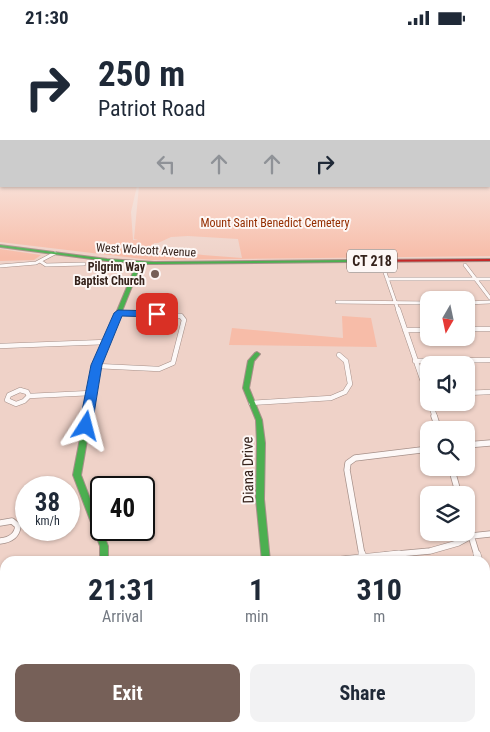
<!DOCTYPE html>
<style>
:root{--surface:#fff;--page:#f2f2f3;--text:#1f2937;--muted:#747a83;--accent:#766058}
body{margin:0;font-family:"Roboto Condensed",sans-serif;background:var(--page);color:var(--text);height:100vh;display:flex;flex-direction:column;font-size:19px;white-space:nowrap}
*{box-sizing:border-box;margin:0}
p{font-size:16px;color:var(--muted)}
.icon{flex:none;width:28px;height:28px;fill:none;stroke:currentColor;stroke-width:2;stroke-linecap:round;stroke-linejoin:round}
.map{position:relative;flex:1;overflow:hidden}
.drawer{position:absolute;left:0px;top:521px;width:490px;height:176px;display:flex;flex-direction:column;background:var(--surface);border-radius:15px 15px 0 0;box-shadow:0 1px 4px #0004}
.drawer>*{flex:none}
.banner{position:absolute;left:0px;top:0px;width:490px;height:152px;box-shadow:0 1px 4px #0004;background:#fff;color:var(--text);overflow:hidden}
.needle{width:32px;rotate:189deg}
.tools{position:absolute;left:420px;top:256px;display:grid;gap:10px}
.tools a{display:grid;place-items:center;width:55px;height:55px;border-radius:10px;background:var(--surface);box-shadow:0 1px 4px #0004;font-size:25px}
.speed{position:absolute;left:15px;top:441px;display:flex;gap:10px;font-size:25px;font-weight:700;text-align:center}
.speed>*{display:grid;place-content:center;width:65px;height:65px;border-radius:50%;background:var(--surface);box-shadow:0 1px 4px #0004;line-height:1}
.speed small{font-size:12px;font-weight:400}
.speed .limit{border:2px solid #111;border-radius:8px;background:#fff;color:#111}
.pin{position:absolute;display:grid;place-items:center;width:42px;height:42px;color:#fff;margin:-21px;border-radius:10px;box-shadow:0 2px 8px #0006}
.me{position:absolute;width:55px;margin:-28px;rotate:9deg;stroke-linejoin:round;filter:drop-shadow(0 0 4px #0008)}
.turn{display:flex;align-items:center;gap:18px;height:105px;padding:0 15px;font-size:22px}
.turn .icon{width:65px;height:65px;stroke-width:2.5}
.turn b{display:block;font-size:35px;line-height:42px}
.lanes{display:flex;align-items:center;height:48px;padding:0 15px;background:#0003;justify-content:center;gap:25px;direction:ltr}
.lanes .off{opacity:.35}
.eta{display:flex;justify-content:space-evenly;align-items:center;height:85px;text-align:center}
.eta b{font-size:30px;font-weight:700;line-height:35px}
.primary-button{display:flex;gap:10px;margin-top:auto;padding:10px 15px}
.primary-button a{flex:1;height:58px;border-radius:10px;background:var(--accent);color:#fff;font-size:20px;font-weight:700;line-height:58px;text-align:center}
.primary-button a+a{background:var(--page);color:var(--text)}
.status{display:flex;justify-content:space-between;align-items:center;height:35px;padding:0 25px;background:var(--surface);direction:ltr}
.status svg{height:14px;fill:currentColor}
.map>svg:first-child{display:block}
.green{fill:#f7bca8;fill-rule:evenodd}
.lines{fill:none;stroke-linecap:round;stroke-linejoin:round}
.street-far3-casing{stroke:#a69089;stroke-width:4}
.street-far2-casing{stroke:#a69089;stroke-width:5.5}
.street-far1-casing{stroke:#a69089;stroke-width:7}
.street-casing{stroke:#a69089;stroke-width:8}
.fast-casing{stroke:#a69089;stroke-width:2}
.jam-casing{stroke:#a69089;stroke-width:2}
.street-far3{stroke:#fdf8f7;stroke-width:3}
.street-far2{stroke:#fdf8f7;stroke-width:4.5}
.street-far1{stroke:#fdf8f7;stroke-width:5.5}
.street{stroke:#fdf8f7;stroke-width:7}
.fast{fill:#4caf50;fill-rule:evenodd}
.jam{fill:#c62828;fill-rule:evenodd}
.route{fill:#1a73e8;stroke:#114b97}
.poi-dot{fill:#766058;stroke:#fdf7f5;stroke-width:2}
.labels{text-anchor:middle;stroke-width:4;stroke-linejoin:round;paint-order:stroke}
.far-park-label{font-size:12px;fill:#942e00;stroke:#fdf7f5}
.far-street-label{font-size:12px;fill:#35221b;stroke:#fdf7f5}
.far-poi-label{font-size:12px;font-weight:bold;fill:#35221b;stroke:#fdf7f5;text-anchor:end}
.shield{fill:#fdf7f5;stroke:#71625c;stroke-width:1}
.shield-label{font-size:14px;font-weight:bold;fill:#35221b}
.street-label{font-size:15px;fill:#35221b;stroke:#fdf7f5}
</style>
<div class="status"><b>21:30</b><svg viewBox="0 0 49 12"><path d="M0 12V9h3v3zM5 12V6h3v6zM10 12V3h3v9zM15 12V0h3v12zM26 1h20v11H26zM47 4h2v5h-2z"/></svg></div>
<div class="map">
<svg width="490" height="697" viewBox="0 0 490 697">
<rect width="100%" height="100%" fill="#efd2c8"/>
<path class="green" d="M0,125l1,26h136l-6,26 2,28h5l-4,-1 5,-53h350l1,-26v96l-339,4 -151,-18zM188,201l50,3 4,19 -39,-3 -50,-7 1,-5h4l13,-6z
M0,214l41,6 -7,5 -34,1z
M342,281l29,2 6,29 -148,-2 3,-17 111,10z
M0,669h5v23l138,1 -21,4h-122z"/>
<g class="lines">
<defs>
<path id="street-far3" d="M40,226l6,4 38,-1
M381,226l17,49
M465,230l25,33
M0,231l36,-3 19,-10
M387,244h103
M337,267l92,1
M466,268l24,-1"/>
<path id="street-far2" d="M398,274l31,90
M466,294h24
M405,295h24
M0,311l106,-4
M415,326l75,-1
M97,331l62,3 14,-6 11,-43 -3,-4 -63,-3
M20,355l7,2 2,4 -5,5 -8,3 -9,-4 2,-5z
M466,358l24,-1
M29,361l62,-3
M251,368l80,-5 14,-6 5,-8 -4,-23 -7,-6
M430,368l5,14"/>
<path id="street-far1" d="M434,381l5,14
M466,410l24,-2
M451,432l8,28
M466,484l11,36
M0,488l12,-2 6,5c-1,10 -8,14 -18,15
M362,520l-15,-85 1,-7 7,-5 74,-9
M386,520l44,-4 28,-8 13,-7 19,-2"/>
<path id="street" d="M362,519l1,5
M477,519l2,7
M331,526l68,-7
M485,546l5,16
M0,594h5
M79,697l3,-5"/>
<path id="fast" d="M0,210l107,14 47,3 197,-2 2,1 -2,1 -197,2h-13l-41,102 -19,109 27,71v15h-8v-15l-27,-71 21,-109 43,-103 -30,-2 -107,-14z
M257,317l3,2 -6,7 -5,27 13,32 3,23 -1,56 6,62h-8l-6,-62 1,-56 -1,-23 -13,-32 5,-27 7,-8z"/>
<path id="jam" d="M490,224v2l-139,1 -2,-1 2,-1z"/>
</defs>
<use href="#street-far3" class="street-far3-casing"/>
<use href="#street-far2" class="street-far2-casing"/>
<use href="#street-far1" class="street-far1-casing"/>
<use href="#street" class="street-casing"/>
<use href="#fast" class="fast-casing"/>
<use href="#jam" class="jam-casing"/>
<use href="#street-far3" class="street-far3"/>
<use href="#street-far2" class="street-far2"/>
<use href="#street-far1" class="street-far1"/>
<use href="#street" class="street"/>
<use href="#fast" class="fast"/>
<use href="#jam" class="jam"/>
</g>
<linearGradient id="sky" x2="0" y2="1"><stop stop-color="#93abac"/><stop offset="0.56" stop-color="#f8ebe6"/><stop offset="1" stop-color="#f8ebe6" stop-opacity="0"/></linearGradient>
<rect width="490" height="223" fill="url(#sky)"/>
<path class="route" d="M118,275l39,1 4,3 -4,3 -35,-1 -20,49 -10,61 -2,3h-9l-2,-3 12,-61 23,-52z"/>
<circle class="poi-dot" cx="155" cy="239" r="5"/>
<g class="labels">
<g class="far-park-label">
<text x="275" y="192">Mount Saint Benedict Cemetery</text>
</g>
<g class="far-street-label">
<text transform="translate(146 215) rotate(3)" y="4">West Wolcott Avenue</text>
</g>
<g class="far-poi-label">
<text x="145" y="236">Pilgrim Way<tspan x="145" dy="14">Baptist Church</tspan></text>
</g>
<rect class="shield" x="347" y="214.5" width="50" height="23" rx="4"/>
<g class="shield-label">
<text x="372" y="231">CT 218</text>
</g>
<g class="street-label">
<text transform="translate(248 435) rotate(-91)" y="5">Diana Drive</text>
</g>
</g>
</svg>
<div class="tools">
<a><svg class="needle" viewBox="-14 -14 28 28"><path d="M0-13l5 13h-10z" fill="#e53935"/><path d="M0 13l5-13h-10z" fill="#747a83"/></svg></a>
<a><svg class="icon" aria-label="sound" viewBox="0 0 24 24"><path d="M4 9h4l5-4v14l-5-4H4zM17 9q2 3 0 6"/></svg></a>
<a><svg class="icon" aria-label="search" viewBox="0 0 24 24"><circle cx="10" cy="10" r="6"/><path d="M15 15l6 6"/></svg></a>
<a><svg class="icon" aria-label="layers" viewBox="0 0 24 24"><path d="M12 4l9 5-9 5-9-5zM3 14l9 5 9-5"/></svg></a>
</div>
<div class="speed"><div>38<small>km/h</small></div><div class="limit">40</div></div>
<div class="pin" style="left:157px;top:279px;background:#d93025"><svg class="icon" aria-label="arrive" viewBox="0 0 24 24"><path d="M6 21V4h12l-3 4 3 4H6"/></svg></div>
<svg class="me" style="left:86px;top:391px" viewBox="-20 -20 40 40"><path d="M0-17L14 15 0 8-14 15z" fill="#1a73e8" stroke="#fff" stroke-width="4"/></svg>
<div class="banner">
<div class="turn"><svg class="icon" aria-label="right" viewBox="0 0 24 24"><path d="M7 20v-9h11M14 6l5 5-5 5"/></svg><div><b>250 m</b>Patriot Road</div></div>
<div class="lanes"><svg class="icon off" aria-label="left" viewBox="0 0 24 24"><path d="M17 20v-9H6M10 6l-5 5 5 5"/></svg><svg class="icon off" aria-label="ahead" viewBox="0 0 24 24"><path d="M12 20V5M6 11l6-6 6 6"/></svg><svg class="icon off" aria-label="ahead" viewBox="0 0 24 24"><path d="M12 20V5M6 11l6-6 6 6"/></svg><svg class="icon" aria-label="right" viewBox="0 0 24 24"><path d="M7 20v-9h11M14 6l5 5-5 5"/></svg></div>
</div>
<section class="drawer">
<div class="eta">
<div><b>21:31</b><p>Arrival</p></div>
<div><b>1</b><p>min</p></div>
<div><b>310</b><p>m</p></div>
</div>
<div class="primary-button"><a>Exit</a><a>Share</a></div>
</section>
</div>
